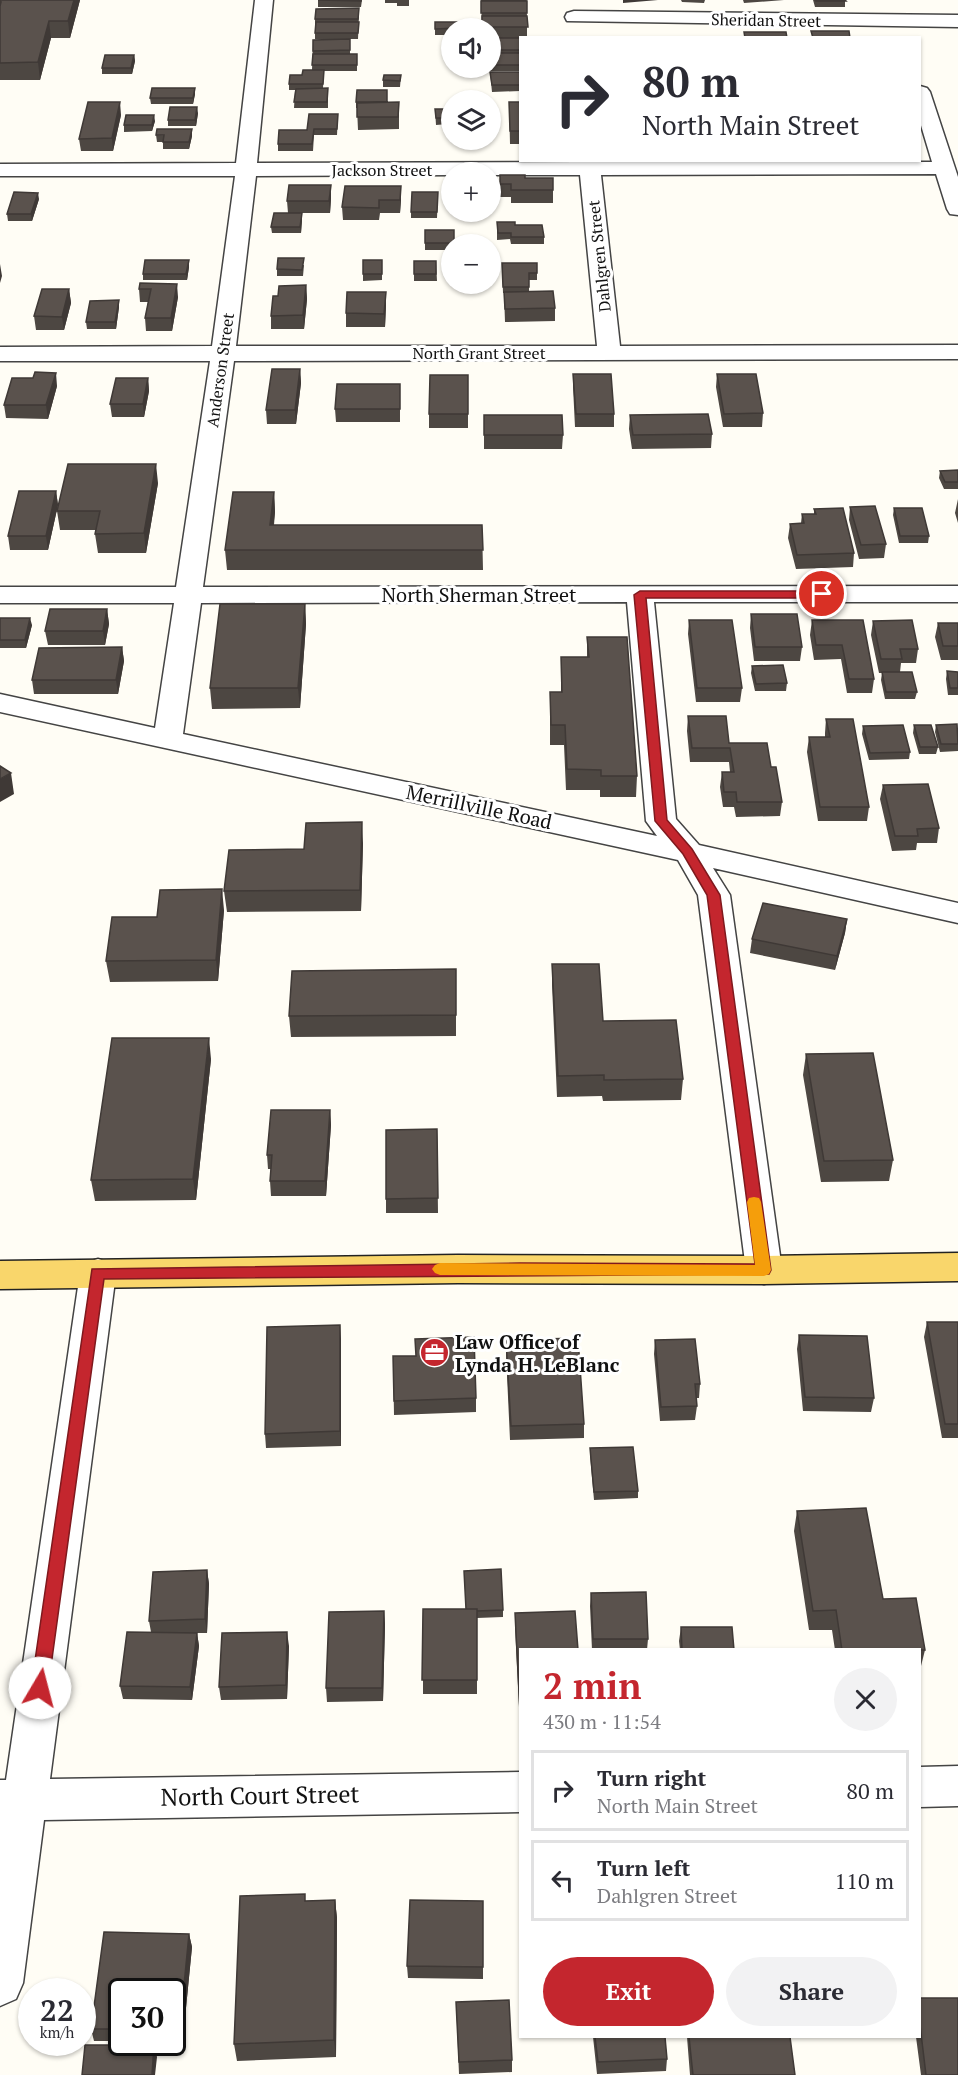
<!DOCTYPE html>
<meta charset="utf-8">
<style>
:root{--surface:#fff;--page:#f2f2f3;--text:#2b2b33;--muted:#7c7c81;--line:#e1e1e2;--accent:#c4262e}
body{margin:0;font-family:"PT Serif",serif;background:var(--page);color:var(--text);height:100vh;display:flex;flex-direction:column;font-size:22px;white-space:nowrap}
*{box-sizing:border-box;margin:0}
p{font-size:20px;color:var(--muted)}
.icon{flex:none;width:33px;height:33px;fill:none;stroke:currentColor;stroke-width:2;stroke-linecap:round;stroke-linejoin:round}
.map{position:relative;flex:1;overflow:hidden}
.side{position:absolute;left:519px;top:1648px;width:402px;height:390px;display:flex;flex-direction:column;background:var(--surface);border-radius:0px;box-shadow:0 2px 4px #0004}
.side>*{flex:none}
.hud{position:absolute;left:519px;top:36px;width:402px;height:126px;border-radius:0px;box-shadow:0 2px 4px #0004;background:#fff;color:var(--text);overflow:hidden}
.fabs{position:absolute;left:441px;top:18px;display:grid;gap:12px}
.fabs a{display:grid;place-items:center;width:60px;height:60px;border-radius:50%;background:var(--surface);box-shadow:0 2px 4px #0004;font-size:30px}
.speed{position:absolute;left:18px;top:1978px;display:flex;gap:12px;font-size:30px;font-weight:700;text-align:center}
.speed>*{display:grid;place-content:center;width:78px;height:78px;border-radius:50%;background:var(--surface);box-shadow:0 2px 4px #0004;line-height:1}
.speed small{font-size:15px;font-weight:400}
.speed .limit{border:3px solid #111;border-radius:9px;background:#fff;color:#111}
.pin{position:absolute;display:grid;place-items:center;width:51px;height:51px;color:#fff;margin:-26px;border:3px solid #fff;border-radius:50%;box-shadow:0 2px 6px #0007}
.me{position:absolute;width:66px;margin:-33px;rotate:8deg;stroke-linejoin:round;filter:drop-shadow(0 0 4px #0008)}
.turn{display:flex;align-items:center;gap:21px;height:126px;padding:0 24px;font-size:27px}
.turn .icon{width:78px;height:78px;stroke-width:2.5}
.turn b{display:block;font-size:42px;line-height:51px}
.round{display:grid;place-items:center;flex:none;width:63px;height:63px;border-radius:32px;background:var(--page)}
.head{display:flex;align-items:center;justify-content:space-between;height:102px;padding:0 24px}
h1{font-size:36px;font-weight:600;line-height:45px;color:var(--accent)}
.action{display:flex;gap:12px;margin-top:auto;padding:12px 24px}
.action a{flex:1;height:69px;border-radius:36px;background:var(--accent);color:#fff;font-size:24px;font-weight:600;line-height:69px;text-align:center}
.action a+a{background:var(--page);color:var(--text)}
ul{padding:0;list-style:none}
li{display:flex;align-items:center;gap:18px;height:81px;margin:0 12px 9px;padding:0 12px;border:3px solid var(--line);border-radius:0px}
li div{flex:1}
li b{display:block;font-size:22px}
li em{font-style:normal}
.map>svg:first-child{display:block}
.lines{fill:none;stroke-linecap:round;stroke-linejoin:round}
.minor-casing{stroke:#444;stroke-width:3}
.major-casing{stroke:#222;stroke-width:3}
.minor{fill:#fff;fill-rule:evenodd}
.major{fill:#f9d66b;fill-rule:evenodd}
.wall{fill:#4d4742}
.shaded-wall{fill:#3f3936}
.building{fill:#5a524d;stroke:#3f3936;stroke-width:1.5}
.route{fill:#c4262e;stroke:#7f191e;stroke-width:1.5}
.slow{fill:#f59e0b}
.labels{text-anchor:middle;stroke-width:6;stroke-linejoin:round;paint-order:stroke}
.far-street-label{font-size:16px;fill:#111;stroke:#fff}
.street-label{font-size:20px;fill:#111;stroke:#fff}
.poi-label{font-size:20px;font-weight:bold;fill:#111;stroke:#fff;text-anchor:start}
.near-street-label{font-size:24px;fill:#111;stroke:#fff}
</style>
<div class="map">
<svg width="958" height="2075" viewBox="0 0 958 2075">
<rect width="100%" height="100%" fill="#fffdf5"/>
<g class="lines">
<defs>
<path id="minor" d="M255,0h18l-16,163 322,-1v-2h20l1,2h332l-12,-40v-36l7,2 3,4 28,85v38l-8,-1 -3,-5 -11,-35 -335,1 19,171 338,-1v14l-724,2 -31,226 755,-1v16h-304l22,217 23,26 259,58v20l-245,-55 17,27 52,375 -5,10 -13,4 -13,-4 -5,-10 -48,-375 -20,-35 -678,-148v-18l155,34 19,-125h-174v-16h176l34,-226h-210v-14l212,-1 23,-170h-235v-12l236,-1zM452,172h38v3h90l17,171h-361l20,-170 196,-1zM627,602l19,219 11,15 -474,-102 18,-131z
M574,11l384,4v12l-391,-6 -2,-4 2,-4z
M98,1259l13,4 5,10 -66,506 470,-7v40l-476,8 -21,163 -7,16 -16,7v-226h6l74,-507 5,-10z
M958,1766v40l-38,1v-40z"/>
<path id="major" d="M958,1253v28l-194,3 -306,-1 -458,6v-28l458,-6 306,1z"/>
</defs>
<use href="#minor" class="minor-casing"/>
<use href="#major" class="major-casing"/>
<use href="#minor" class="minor"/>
<use href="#major" class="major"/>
</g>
<path class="wall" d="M0,0h80l-10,38h-19l-11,42h-40z
M318,0h44l-1,7h-43z
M385,0h24v6h-12v-3h-12z
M481,0h45l1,16v22h-7v33h-30v-43h-8z
M681,0h24l-1,3 -22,-1z
M743,0h41l-40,3z
M813,0h32v7h-30z
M359,15l-1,24h-43v-20z
M435,22l17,6v7h-17z
M350,39v15h7v17h-33l-1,17h5v20h-34l1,-18h-6v-6l13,-9 10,-5 1,-30z
M134,55l1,6 -3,13h-30v-6z
M490,72h30v19l-28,1z
M401,75l-1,12h-17v-7z
M195,94l-2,10h-42l-1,-6z
M356,102h43v27l-41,1 -1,-22h-1z
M509,102h11v42h-10z
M435,109h12l1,15 -12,1z
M490,110l3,13v7h-3z
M198,113l-2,13h-28v-6z
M338,114l-1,21h-23l-1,16h-35v-7z
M121,115l-8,36h-32l-2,-12z
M155,121l-3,10 -28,1v-7z
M156,135l36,1 -3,13h-26v-7h-6z
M500,175l25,3 28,12v13h-42v-6h-11z
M345,186l56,13 -1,14h-20l-1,7h-36l-1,-13z
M438,192l-1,26h-26v-6z
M331,198l-1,15h-28v6l-1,14h-29l-1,-6 17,-14 -1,-12z
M39,199l-7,22h-24l-1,-7z
M497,222l18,3 29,12v7h-33l-1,-5 -13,1z
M454,230v14h-2v6h-27v-7z
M363,260h19v20l-19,1z
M414,261h22l1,20h-23z
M502,263h35v17h-8v11l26,17v13l-50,1 -1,-29h-1z
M304,265l-1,11h-26v-7z
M189,267l-2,13h-44v-6z
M140,283l38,14 -6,34h-26l-1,-13 3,-16h-8l-1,-13z
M306,285l1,14 -3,30h-33v-13l7,-20z
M69,289l2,14 -7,27h-28l-2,-14z
M119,300v7l-3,22h-29l-1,-7z
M386,305l-1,22h-39v-14z
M300,369l1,14 -5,41h-29l-1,-14z
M573,374l41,40v13h-39l-2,-40z
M717,374l46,39 -1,14h-39l-7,-40z
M468,375v53h-39v-14z
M148,378l1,13 -5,26h-32l-2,-13z
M400,384v38h-64l-1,-13z
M57,386l-9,33 -42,-1 -2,-13z
M484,415l79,20 -1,14h-78z
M630,415l82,19 -1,14 -79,1 -3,-20z
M958,470v19h-14l-5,-11 1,-7z
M158,483l-12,70h-48l-3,-19 1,-4h-36l-3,-19z
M56,491l2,14 -10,45h-38l-2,-14z
M274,492l1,20 -1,13h208l1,45h-256l-2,-20z
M958,499v24l-3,-10z
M850,507l36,37 -2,14 -25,1 -10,-39z
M894,508l35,28 -1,7h-29l-6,-28z
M814,509l40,44 -1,14 -57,2 -8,-31 2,-14 11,-1 1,-9h12z
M305,604l1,20 -6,84 -88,1 -2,-21z
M107,609l2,15 -4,21h-57l-3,-14z
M751,614l51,33 -2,14h-46l-4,-33z
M0,618l32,7 -6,23h-26z
M689,620l53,68 -2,14h-44l-8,-68z
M812,620h51l11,59 -2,14h-25l-6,-34 -27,1 -4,-25z
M873,621l45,28 -2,14h-15l-1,9 17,20 -2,7h-30l-4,-19 1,-7h-3l-8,-38z
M938,623h20v37h-17l-6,-23z
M587,637l50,139 -1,21h-36v-7h-34l-2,-45h-14v-53h11v-35h26z
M122,647l2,14 -6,33h-84l-2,-14z
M752,666l35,17 -1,8h-31l-4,-18z
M947,671l11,1v23h-10l-2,-16z
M688,716l41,27 42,24 11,35 -2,14 -44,1 -2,-10h-11l-3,-20 2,-15h8l-1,-10h-39l-3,-31z
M826,719l43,88 -2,14h-49l-11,-69 2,-15h16v-4z
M914,725l24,22 -2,7h-17l-6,-21z
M936,725l22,3v23l-18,1 -5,-20z
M863,726l47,26 -1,7 -40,1 -7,-26z
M883,785l56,43 -2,15h-20l-1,7 -24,1 -12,-52z
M363,843l-2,68 -134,1 -3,-21 80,-42z
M224,910l-6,71 -108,1 -4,-21 51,-44z
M847,919l-2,14 -10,37 -85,-17 2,-14z
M552,964l51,57 80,58 -2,21 -78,1 -1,-5 -45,1 -5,-112z
M456,969v67l-165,1 -2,-21z
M806,1054l87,106 -4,21 -68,1 -18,-107z
M211,1059l-15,141 -101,1 -4,-21z
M330,1110l1,15 -5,71h-55l-1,-15 1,-12h-3l-1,-14z
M437,1129l1,84h-52v-14z
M927,1322h31v116h-16l-18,-101z
M799,1335l75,63 -3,14 -68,-1 -6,-62z
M341,1339v107l-75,2 -1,-14z
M506,1340l78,84v14l-74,2 -4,-86z
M655,1340l45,44 -1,14h-3l1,8 -2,14 -35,1 -6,-67z
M393,1356h23l60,42v14l-82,3z
M590,1448l48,43v7l-44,2 -4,-45z
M797,1511l128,139 -5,20v-20h-85l-3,-20h-23l-15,-99z
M207,1570l2,14 -2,49h-10l2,13 -7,54 -69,-1 -3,-13 31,-54 -2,-11z
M591,1593l57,46 -1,11h-55l-2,-44z
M423,1609l80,1v7l-26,1v76h-54z
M384,1611l1,14 -2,76 -56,1 -1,-14z
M515,1613l5,37v75l-5,-98z
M681,1627l53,23h-54l-1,-9z
M289,1646l-2,53 -66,1 -2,-13z
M335,1900l2,18 -1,139 -99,4 -3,-17 72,-143z
M483,1901v78l-75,-1 -1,-12z
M104,1932l85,2 3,13 -8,81h-12v-36h-50v49h-28l-3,-12z
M920,1998l38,77h-37l-5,-38h4z
M456,2002l56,58v12l-53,2z
M593,2037h72l2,22 -1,12 -69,3z
M687,2037h103l5,38h-105z"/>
<path class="shaded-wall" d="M74,0h6l-10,38 -2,-17z
M623,0h35l-35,3z
M49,21l2,17 -11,42 -2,-18z
M134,55l1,6 -3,13 -1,-6z
M195,88v6l-2,10v-6z
M120,102l1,13 -8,36 -1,-13z
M197,107l1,6 -2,13 -1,-6z
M154,115l1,6 -3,10v-6z
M192,129v7l-3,13v-7z
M331,185v13l-1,15 -1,-12z
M401,186v13l-1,14v-13z
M38,193l1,6 -7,22 -1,-7z
M302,213v6l-1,14 -1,-6z
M189,260v7l-2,13 -1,-6z
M0,264l2,12 -2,7z
M177,284l1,13 -6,34 -1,-13z
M306,285l1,14 -3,30 -1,-14z
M69,289l2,14 -7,27 -2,-13z
M386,292v13l-1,22 -1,-13z
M119,300v7l-3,22 -1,-7z
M300,369l1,14 -5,41 -1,-14z
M56,373l1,13 -9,33 -2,-14z
M148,378l1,13 -5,26 -1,-13z
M156,464l2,19 -12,70 -2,-20z
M56,491l2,14 -10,45 -2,-14z
M274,492l1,20 -4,33 -1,-20z
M305,604l1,20 -6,84 -2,-20z
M107,609l2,15 -4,21 -2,-14z
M30,618l2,7 -6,23 -1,-8z
M122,647l2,14 -6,33 -2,-14z
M11,773l3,21 -14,8v-23z
M362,822l1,21 -2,68 -1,-21z
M222,889l2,21 -6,71 -2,-21z
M847,919l-2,14 -10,37 2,-14z
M209,1038l2,21 -15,141 -3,-21z
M330,1110l1,15 -5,71 -1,-15z
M340,1325l1,14v107l-1,-15z
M207,1570l2,14 -2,49 -2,-14z
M384,1611l1,14 -2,76 -1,-13z
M287,1632l2,14 -2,53 -1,-14z
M197,1633l2,13 -7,54 -2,-13z
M335,1900l2,18 -1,139 -2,-17z
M189,1934l3,13 -8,81 -3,-12z
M154,2045l3,12 -2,18h-3z"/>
<path class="building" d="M0,0h74l-6,21h-19l-11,41 -38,1v-57l1,-4h-1z
M318,0h43v1z
M482,0h44v1h-44z
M815,0h30l1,1h-30z
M481,1h46v12h-46z
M359,8l-1,11h-43l1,-10z
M482,16h45l1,11h-46z
M316,22h43l-1,11h-43z
M435,22h22v6l-22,1z
M811,31h38l1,7h-37z
M744,32h42l1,6h-42z
M490,38h30v12h-30z
M350,39v11l-37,1v-11z
M490,53h30v12h-30z
M313,54h44v11h-45z
M105,55h29l-3,13h-29z
M303,70h21l-1,14h-34l1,-9h12z
M490,72h30v13h-28z
M384,75h17l-1,6 -17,-1z
M152,88h43l-2,10h-43z
M328,88l-1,14h-33l2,-13z
M357,90h30v12h-31z
M88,102h32l-8,36 -33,1z
M399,102l-1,15h-41v-14z
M509,102h11v29h-10z
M170,107h27l-2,13h-27z
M435,109h12l1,9h-12z
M490,110h2l1,13h-3z
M309,114h29l-1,15h-23l-2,15h-34l1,-14h28z
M126,115h28l-2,10h-28z
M157,129h35l-3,13h-26l1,-7h-8z
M500,175h25v3h28v12h-42v-6h-11z
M289,185h42l-2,16h-42z
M345,186h56l-1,14h-21v8l-37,-1z
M14,192l24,1 -7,21h-24z
M412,192h26l-1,20h-26z
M274,213h28l-2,14h-29z
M497,222h18v3h27l2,12h-33v-4h-13z
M425,230h29v13h-29z
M278,258h26l-2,12 -25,-1z
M145,260h44l-3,14h-43z
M363,260h19v14h-19z
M414,261h22v13h-22z
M502,263h35v10h-8v14h-26z
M140,283l37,1 -6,34h-26l6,-29h-12z
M306,285l-3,30 -32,1 2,-20h5l1,-10z
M42,289h27l-7,28 -28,-1z
M553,291l2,17 -50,1 -1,-17z
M347,292h39l-2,22 -38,-1z
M119,300l-4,22h-29l4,-21z
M272,369h28l-5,41h-29z
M35,372l21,1 -10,32h-42l8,-27h21z
M573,374h38l3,40h-38z
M717,374h39l7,39 -39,1z
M430,375h38v39h-39z
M116,378h32l-5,26h-33z
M337,384h63v25h-65z
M708,414l4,20 -79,1 -3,-20z
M484,415h78l1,20h-79z
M68,464h88l-12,69 -49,1 5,-23h-43z
M958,470v12h-13l-5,-11z
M19,491h37l-10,45h-38z
M233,492h41l-4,33h212l1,25h-258z
M875,506l11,38 -25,1 -11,-38z
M843,508l11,45 -57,2 -7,-31 14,-1 -2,-9h14l-2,-5z
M894,508h28l7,28h-29z
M220,604h85l-7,84h-88z
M50,609h57l-4,22h-58z
M751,614h46l5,33h-47z
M0,618h30l-5,22h-25z
M689,620h43l10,68h-45z
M812,620h51l11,59h-25l-7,-34h-26z
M912,620l6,29h-18l2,10h-21l-8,-38z
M938,623h20v23h-15z
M587,637h40l10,139h-36v-6l-34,-1 -2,-44h-14l-1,-33h12l-1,-35h28z
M122,647l-6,33h-84l7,-32z
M783,665l4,18 -31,1 -4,-18z
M947,671l11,1v16h-8z
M882,672h30l5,20h-31z
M688,716h38l3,27h38l4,24h5l6,35h-45l-1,-10h-12l-2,-20h12l-4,-24h-38z
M826,719h27l16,88h-49l-11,-70h21z
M957,724l1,20h-17l-5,-19z
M903,725l7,27 -40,1 -7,-27z
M914,725h17l7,22h-18z
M0,766l11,7 -11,6z
M928,784l11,44 -22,1 1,7h-23l-12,-51z
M362,822l-2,68 -136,1 5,-41 75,-1 2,-26z
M222,889l-6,71 -110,1 6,-44h45l3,-27z
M763,903l84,16 -10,37 -85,-17z
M552,964h47l4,57 73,-1 7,59 -79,1v-5l-46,1z
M456,969v46l-167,1 3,-45z
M112,1038h97l-16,141 -102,1z
M873,1053l20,107 -69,1 -18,-107z
M271,1110h59l-5,71h-55l2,-26h-5z
M437,1129l1,69 -52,1v-69z
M927,1322h31v102h-13z
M340,1325v106l-75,3 2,-107z
M799,1335l68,1 7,62 -69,-1z
M474,1337l2,61 -82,3 -1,-45h23l-1,-17z
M578,1338l6,86 -73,2 -5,-86z
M695,1339l5,45h-5l2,22 -36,1 -6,-67z
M633,1447l5,44 -44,1 -4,-44z
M866,1508l17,91 33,-1 9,52h-83l-6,-40 -23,1 -16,-100z
M501,1569l2,41 -26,1v-2h-11l-2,-38z
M207,1570l-2,49 -56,2 4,-49z
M646,1592l2,47h-55l-2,-46z
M423,1609h54v71h-55z
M384,1611l-2,77h-56l3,-76z
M575,1611l3,39h-58v62l-5,-99z
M681,1627h51l2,23h-52z
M127,1632l70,1 -7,54 -70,-1z
M287,1632l-1,53 -67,2 3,-54z
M305,1894v7l30,-1 -1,140 -100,4 6,-148z
M410,1900l73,1v66l-76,-1z
M104,1932l85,2 -8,82h-9v-24h-50v37h-31z
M920,1998h38v77h-32l-6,-50z
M509,2000l3,60 -53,2 -3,-60z
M595,2037h70l2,22 -69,3z
M689,2037h101l5,38h-102z
M85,2045h69l-2,30h-70z"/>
<path class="route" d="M640,591h182l5,3 -5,4h-176l21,222 25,29 28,46 51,375 -2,4 -665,5 -56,409 -2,5 -6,2 -7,-2 -2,-5 61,-419 428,-6 235,1 -48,-369 -24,-41 -28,-33 -21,-226z"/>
<path class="slow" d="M754,1197l5,1 2,4 10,68 -2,4 -5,2 -324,-1 -5,-2 -3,-4 3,-4 5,-2 315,2 -8,-63 2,-4z"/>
<defs>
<symbol id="office-disc" viewBox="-11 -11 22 22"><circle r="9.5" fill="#c4262e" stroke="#fff"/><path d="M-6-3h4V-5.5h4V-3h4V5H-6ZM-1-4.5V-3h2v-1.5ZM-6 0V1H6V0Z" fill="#fff"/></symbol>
</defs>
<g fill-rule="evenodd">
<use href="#office-disc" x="418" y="1336" width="33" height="33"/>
</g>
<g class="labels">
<g class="far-street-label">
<text transform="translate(766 20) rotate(1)" y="6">Sheridan Street</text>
<text x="382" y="176">Jackson Street</text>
<text transform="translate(599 256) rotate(-96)" y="6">Dahlgren Street</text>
<text x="479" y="359">North Grant Street</text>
<text transform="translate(220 370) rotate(-82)" y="6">Anderson Street</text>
</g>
<g class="street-label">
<text x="479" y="602">North Sherman Street</text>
<text transform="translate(479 807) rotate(12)" y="7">Merrillville Road</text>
</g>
<g class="poi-label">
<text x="455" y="1349">Law Office of<tspan x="455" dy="23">Lynda H. LeBlanc</tspan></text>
</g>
<g class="near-street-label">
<text transform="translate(260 1796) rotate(-1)" y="8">North Court Street</text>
</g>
</g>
</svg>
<div class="fabs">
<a><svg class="icon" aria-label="sound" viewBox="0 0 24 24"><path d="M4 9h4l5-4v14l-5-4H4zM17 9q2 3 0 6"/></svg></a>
<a><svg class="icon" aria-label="layers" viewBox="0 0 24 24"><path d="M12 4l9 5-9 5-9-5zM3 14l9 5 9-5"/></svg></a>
<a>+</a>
<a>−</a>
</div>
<div class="speed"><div>22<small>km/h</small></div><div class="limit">30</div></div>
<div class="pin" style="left:822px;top:594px;background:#d93025"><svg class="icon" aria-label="arrive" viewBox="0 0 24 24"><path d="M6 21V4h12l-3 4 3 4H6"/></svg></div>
<svg class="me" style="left:40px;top:1688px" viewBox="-20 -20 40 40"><circle r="19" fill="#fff"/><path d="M0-13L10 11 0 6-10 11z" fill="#c4262e"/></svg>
<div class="hud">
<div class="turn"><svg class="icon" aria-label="right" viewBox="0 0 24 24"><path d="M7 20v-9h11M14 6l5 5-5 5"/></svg><div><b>80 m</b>North Main Street</div></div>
</div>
<section class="side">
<div class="head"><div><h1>2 min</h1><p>430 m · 11:54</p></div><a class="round"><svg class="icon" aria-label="close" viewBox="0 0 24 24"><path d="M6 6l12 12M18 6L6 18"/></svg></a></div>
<ul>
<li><svg class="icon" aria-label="right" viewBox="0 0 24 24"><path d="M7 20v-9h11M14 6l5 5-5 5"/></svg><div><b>Turn right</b><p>North Main Street</p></div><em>80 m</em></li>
<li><svg class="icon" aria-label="left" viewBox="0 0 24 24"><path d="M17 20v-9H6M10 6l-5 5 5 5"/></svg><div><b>Turn left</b><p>Dahlgren Street</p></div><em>110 m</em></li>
</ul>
<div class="action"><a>Exit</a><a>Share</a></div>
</section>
</div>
